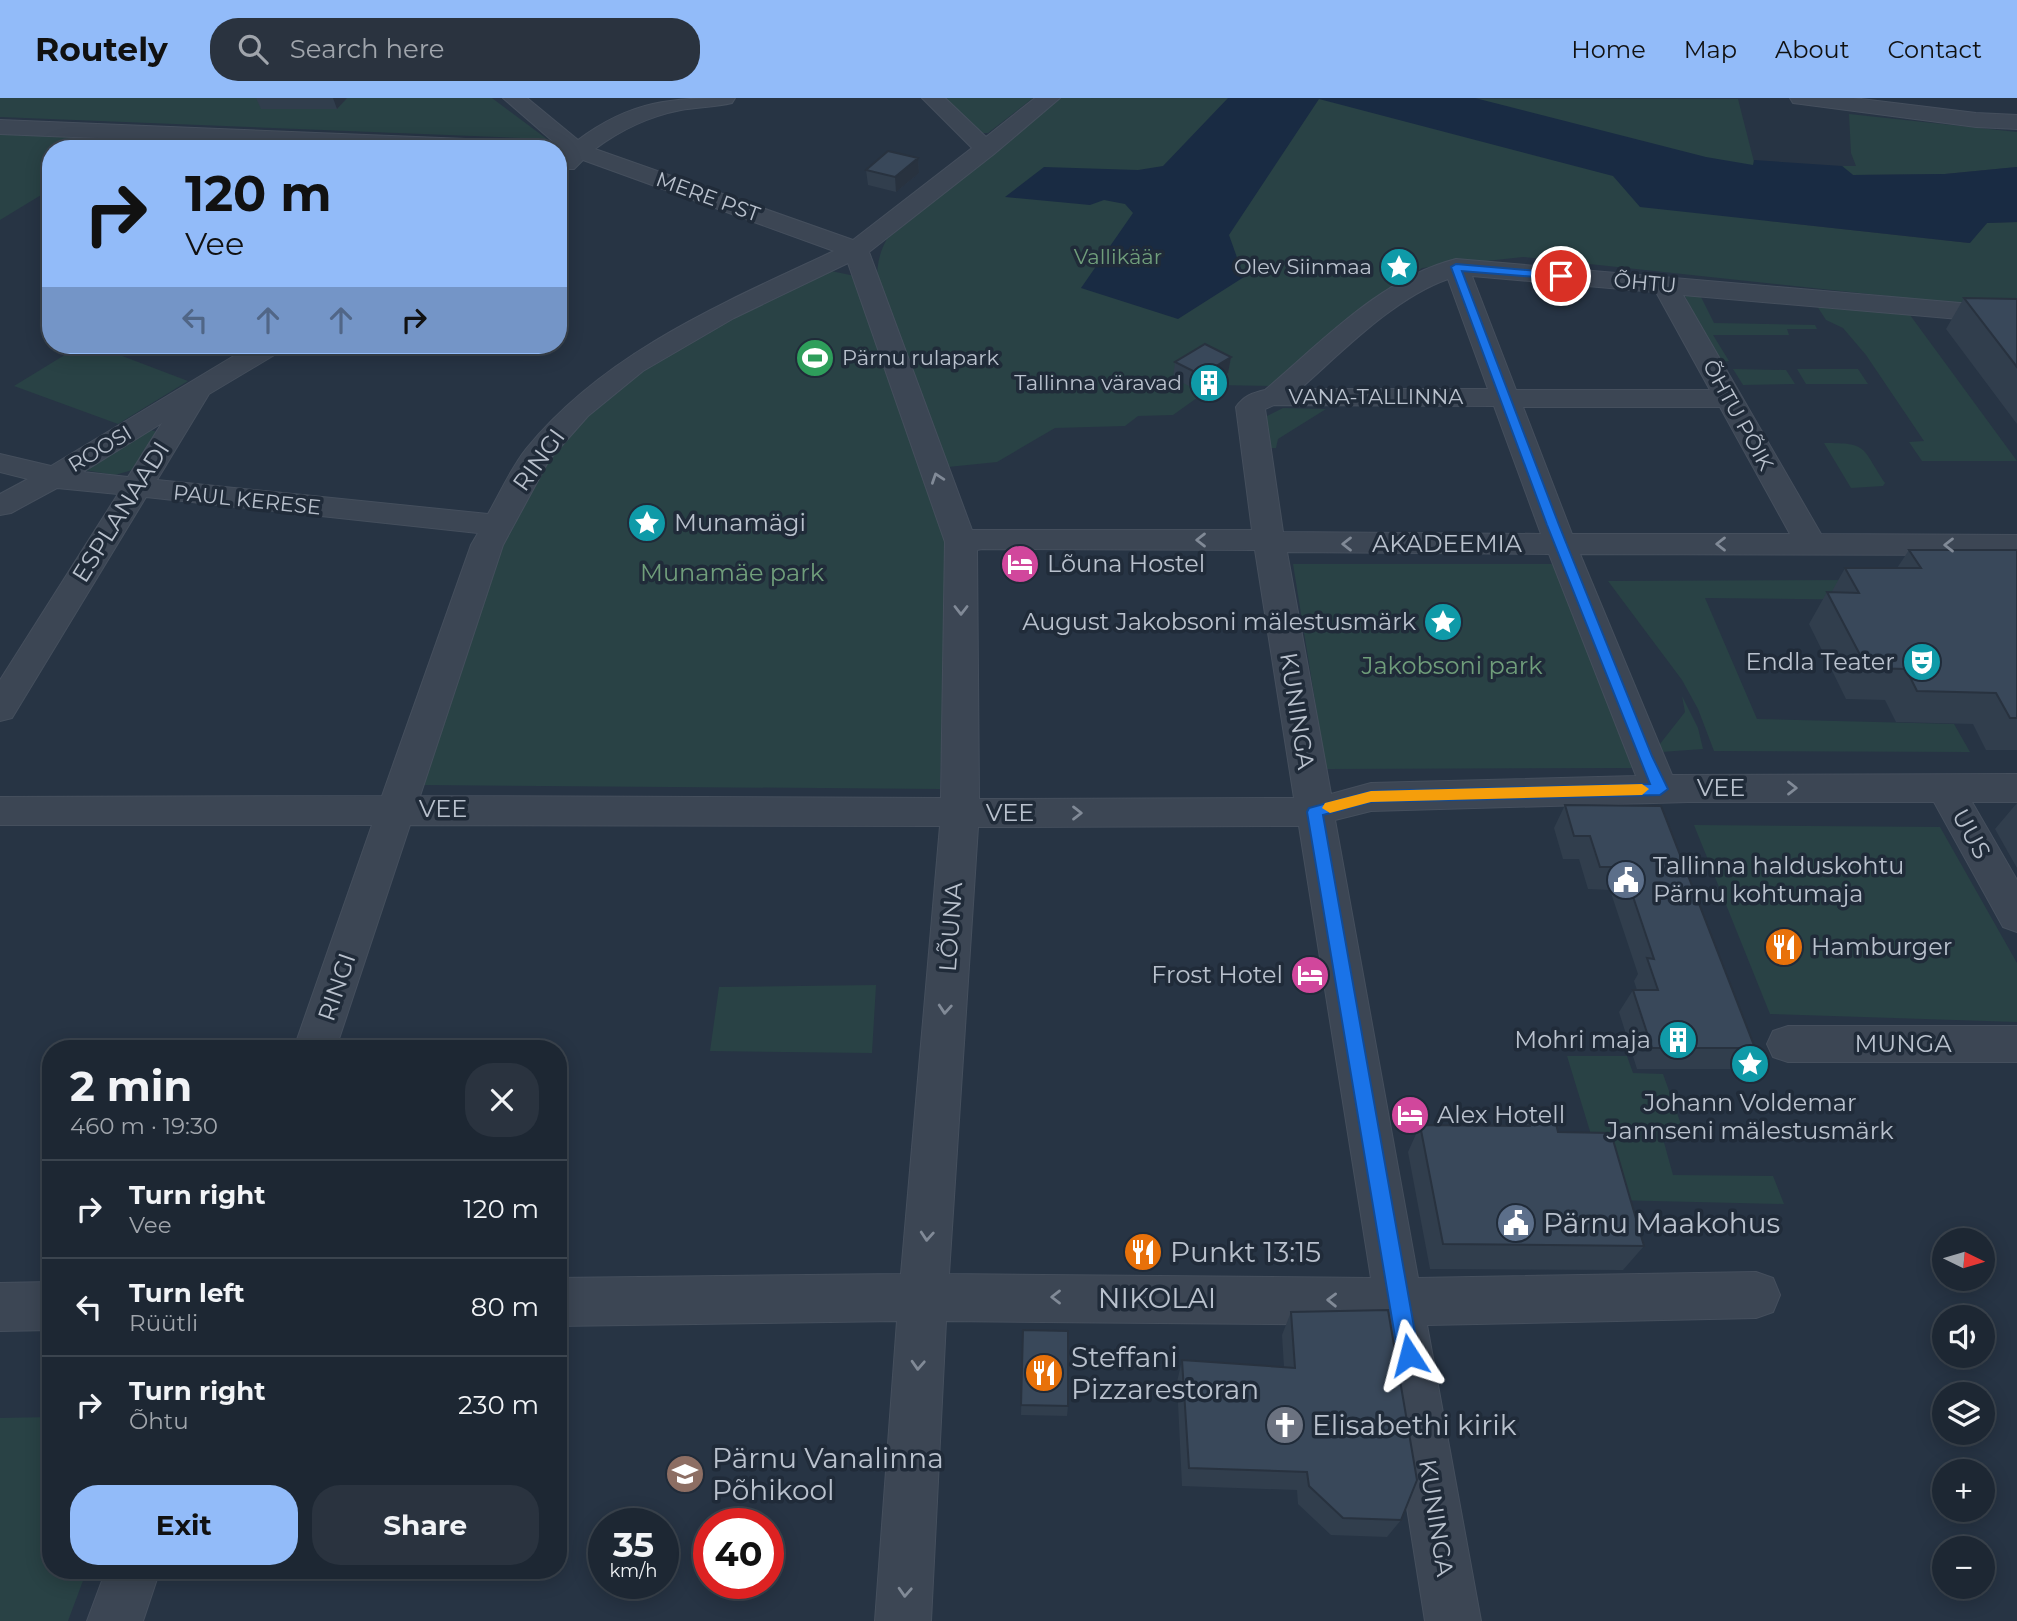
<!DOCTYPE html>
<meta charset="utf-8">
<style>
:root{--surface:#1d2733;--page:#2a333f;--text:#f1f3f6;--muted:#a0a5ac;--line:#3b444e;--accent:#92bbf9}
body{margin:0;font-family:Montserrat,sans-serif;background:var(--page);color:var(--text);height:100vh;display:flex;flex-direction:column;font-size:26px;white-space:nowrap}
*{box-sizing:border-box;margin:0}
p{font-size:23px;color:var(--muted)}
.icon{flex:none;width:38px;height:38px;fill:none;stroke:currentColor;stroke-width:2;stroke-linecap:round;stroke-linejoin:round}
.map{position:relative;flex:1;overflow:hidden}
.details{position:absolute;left:42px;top:942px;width:525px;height:539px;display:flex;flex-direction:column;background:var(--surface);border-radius:28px;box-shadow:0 4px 18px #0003,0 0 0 2px var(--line)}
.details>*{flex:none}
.guide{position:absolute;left:42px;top:42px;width:525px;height:214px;border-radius:28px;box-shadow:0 4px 18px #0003,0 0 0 2px var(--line);background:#92bbf9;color:#111;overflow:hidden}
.needle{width:46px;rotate:95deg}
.tools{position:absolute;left:1932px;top:1130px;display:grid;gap:14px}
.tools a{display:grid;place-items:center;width:63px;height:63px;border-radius:50%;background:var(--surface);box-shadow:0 4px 18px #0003,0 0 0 2px var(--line);font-size:35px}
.speed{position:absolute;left:588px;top:1410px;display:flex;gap:14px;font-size:35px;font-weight:700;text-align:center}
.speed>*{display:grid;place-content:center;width:91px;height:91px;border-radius:50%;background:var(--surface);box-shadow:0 4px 18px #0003,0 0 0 2px var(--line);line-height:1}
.speed small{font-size:18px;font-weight:400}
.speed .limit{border:10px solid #d22;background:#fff;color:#111}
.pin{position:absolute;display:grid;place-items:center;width:60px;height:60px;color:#fff;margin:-30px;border:4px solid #fff;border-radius:50%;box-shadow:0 2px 7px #0007}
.me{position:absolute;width:77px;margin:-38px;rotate:351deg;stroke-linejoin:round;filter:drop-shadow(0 0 5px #0008)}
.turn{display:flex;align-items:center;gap:24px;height:147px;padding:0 28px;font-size:32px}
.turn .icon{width:91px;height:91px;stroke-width:2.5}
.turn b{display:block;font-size:49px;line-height:60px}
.lanes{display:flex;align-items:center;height:66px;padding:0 28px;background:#0003;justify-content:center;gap:35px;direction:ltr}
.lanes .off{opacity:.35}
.round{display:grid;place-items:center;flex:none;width:74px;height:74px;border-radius:28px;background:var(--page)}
.summary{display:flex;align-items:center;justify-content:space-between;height:119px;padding:0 28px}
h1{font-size:42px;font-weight:700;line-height:52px}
.action{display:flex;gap:14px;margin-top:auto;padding:14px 28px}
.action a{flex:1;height:80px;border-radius:28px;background:var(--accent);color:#111;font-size:28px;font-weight:700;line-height:80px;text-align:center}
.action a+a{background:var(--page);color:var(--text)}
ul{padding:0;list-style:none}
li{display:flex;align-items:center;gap:21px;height:98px;padding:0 28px;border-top:2px solid var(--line)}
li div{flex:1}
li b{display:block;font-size:26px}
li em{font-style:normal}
header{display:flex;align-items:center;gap:42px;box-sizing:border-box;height:98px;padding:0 35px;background:var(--accent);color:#111}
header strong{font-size:33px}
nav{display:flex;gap:38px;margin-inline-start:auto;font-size:24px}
.search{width:490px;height:63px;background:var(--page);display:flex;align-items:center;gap:18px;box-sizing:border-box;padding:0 24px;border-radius:28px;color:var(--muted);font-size:26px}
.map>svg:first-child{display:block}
.green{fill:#294245}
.water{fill:#192b43}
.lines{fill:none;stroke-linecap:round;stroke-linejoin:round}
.minor-casing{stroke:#454f5d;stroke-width:2}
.minor{fill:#3c4654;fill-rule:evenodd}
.wall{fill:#313e4d}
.shaded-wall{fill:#28323f}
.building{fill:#39485a;stroke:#28323f;stroke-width:2}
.oneway{stroke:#818a97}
.route{fill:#1a73e8;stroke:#114b97;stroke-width:2}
.slow{fill:#f59e0b}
.labels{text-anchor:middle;stroke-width:7;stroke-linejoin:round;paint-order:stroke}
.far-street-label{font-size:21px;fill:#b9c1cd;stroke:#202b39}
.far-park-label{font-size:21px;fill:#709e7b;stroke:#202b39}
.far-poi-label{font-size:21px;fill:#b9c1cd;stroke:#202b39;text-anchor:end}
.street-label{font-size:24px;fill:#b9c1cd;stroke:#202b39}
.poi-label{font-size:24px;fill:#b9c1cd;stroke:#202b39;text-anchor:start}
.park-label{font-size:24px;fill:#709e7b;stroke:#202b39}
.near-poi-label{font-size:28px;fill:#b9c1cd;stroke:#202b39;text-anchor:start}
.near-street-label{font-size:28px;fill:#b9c1cd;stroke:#202b39}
</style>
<header>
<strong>Routely</strong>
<div class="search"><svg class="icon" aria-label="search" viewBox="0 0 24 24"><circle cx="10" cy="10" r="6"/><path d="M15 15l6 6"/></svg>Search here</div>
<nav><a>Home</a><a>Map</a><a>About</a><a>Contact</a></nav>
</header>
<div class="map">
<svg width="2017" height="1523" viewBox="0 0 2017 1523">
<rect width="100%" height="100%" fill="#273444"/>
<path class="green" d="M0,0h492l55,41 -547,-22z
M942,0h91l-45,35h-8z
M1061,0l677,1 31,122 200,22 18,-20 30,-1v88l-494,-53 -101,11 -32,22 -115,96 -60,-1 -42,30 -35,1 -13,10 -70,2 -58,34 -49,5 -71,-186c0,-16 2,-28 10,-42z
M1849,16l168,18v35l-72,7 -92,1 -11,-9h14l-5,-13z
M0,33l143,3 -25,15h-67v40l-51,31z
M831,173l24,5 92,263 -7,250 -517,-4c22,-65 44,-131 65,-196 12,-36 26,-88 48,-118 70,-98 191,-149 295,-200z
M1698,193l16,32 101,2 2,4h-30l2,6h-76l16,26 -7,1 -30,-47 -7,-20z
M1821,207l89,10 107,146h-95l-13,-19 15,-1 -58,-86 -23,-27 -17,-8 -9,-14z
M81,247h50l-14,9 71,27 -70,43 -104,-38z
M1733,271l53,1 9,14 -52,1z
M1797,271h61l10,15h-62z
M1283,310l43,1 -48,30 -2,9h-6l-5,-31z
M148,331l9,3 -21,37 -21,6 -31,-5z
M1824,345c45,0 37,4 61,40l-2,3 -32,2z
M1293,466h263l76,204 -306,1z
M1866,482l11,20 -172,-2 52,121 197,5 16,28 -256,-1 -16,-42 -16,-29 -74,-99z
M1682,598l16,32 5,21 -42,3 -5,-3 29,-37z
M1694,727l246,2 77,136v59l-247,-8z
M876,887l-4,68 -162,-2 9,-64z
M1567,958h60l6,17 30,1 19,53 -22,1 13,47 100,1 11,28 -173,-4z
M51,1319v153h36l-19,51h-68v-203z"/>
<path class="water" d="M1228,0h247l231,59 47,8 1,-5 88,6 11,9 92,-1 72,-7v55l-30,1 -17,20 -330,-36 -27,-31 -294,-77 -90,136 15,42 -66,42 -97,-31 52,-75 -8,-9 -21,-4 -14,5 -85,-8 39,-30 94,3 25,-4z"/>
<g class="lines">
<defs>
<path id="minor" d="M503,0h24l51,42c54,-40 93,-42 157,-42l-3,5c-17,4 -34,4 -51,7 -31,6 -61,20 -86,39l258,91 119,-92 -50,-50h23l41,39 49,-39h25l-66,56 -125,98 103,278h280l-16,-123c8,-11 16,-14 29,-17 57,-48 116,-112 191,-131l561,49v16l-334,-29 138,239 196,1v20l-437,-1 92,221 345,-1v28h-45l45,78v52l-14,-5 -69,-125h-246l-317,9 -36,9 83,458 338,-6 17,6 7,17 -7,17 -17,6 -329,7 54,296h-56l-47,-296 -432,-4 -15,300h-56l22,-300 -339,5v-48l343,-4 39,-448 -530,-1 -74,223h-42l78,-223h-372v-28l382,-1 89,-251 7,-12 -332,-36 -134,221 -12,3v-41l118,-186 -61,-6 -46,25 -11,2v-21l28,-15 -28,-7v-18l51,12 201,-121h32l-3,6 -72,43 -52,86 331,34c12,-21 23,-46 38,-65 79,-97 197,-146 308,-198l-251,-91 -9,9h-16v-20h-192l-366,-15v-14l538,22 10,5 8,-3zM848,165l97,279 -4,256 -521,-2 83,-251 46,-85 39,-44 55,-45 91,-53zM1472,178l184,16 54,98h-194zM1448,181l40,110h-188c43,-38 94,-91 148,-110zM1274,307l220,1 47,128 -258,-2 -18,-123zM1523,309h197l70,127h-218zM162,325l-34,54 -45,-5zM982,451l273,1 39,248 -315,1 -2,-249zM1287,454l262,2 87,222 -265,7 -40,11zM1299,728l72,452 -422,-4 29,-447z
M1790,0h63l123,15 41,2v14l-41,-2 -175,-23 -8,-1z
M1788,928h229v36h-229l-15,-5 -6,-13 6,-13z
M51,1184v48l-51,1v-48z
M106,1472h54l-17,51h-56z"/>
</defs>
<use href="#minor" class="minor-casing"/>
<use href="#minor" class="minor"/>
</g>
<path class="wall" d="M256,0h91l-10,11h-76z
M918,60l1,15 -23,19 -28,-7 -2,-15z
M1964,200l53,1v125l-71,-95z
M1231,259l-3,16 -29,18 -26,-13 2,-16z
M1909,452h108v200h-31l-13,-26 -77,-2 -11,-22 -39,-1 -37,-75 18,-32 4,1 14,-25h52z
M2017,705v65l-22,-39z
M1565,707l96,1 94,242 -16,21h-102l-18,-57 14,-22h4l-3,-9 4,-7 -28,-84 -22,-1 -9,-30h-16l-9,-31z
M1525,1009l33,25 86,114 -21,24 -193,-1 -22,-117 12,-27 94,1z
M1291,1214l110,208 -14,17 -56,-2 -33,-31 -1,-14 -115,-4 -5,-104 5,-22 102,7 -2,-32z
M1023,1232l45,76 -1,10 -46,-1z"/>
<path class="shaded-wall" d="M333,0h14l-10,11z
M918,60l1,15 -23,19 -1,-15z
M1231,259l-3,16 -29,18 2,-16z"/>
<path class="building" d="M888,53l30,7 -23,19 -29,-7z
M1964,200l53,1v68z
M1205,246l26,13 -30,18 -26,-13z
M1909,452h108v168h-7l-14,-25 -79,-2 -11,-22 -39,-1 -40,-76 32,1 -14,-25h76z
M1565,707l96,1 94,242h-103l-19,-58h25l-11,-32 7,1 -31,-92h-23l-10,-31h-16z
M1525,1009h27l6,25 53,1 33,113 -201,-2 -23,-119 110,1z
M1388,1212l29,170 -16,40 -58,-2 -34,-32 -2,-14 -118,-4 -7,-108 113,8 -4,-56z
M1023,1232l45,1v75l-47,-1z"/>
<defs><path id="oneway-chevron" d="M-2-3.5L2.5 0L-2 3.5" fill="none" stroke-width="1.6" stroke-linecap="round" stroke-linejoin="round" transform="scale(1.75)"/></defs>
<g class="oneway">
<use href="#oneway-chevron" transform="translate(937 380) rotate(-109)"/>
<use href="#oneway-chevron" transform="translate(1201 442) rotate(-180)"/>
<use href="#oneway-chevron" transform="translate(1347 446) rotate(-180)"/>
<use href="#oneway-chevron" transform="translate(1721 446) rotate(180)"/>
<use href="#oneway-chevron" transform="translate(1949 447) rotate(-180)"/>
<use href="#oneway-chevron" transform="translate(961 512) rotate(90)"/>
<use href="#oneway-chevron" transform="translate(1792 690)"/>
<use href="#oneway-chevron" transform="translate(1077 715)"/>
<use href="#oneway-chevron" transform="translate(945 911) rotate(94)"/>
<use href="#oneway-chevron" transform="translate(927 1138) rotate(94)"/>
<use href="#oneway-chevron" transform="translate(1056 1199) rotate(-180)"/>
<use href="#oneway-chevron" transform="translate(1332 1202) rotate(-179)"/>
<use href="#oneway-chevron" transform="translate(918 1267) rotate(93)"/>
<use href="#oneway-chevron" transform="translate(905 1494) rotate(93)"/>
</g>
<path class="route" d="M1456,166l105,9 5,3 -5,3 -99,-8 97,254 93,231 16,33 -8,6 -289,7 -48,13 96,540 -3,7 -7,3 -8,-3 -3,-7 -91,-543 2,-4 62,-17 279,-7 -103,-259 -96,-258z"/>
<path class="slow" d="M1642,686l7,5 -7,6 -271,7 -41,11 -8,-5 3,-5 46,-12z"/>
<defs>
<symbol id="sight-disc" viewBox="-11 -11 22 22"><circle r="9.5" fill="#0f9aa8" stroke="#202b39"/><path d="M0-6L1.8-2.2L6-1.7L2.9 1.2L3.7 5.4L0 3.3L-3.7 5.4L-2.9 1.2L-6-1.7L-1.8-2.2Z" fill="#fff"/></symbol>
<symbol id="stadium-disc" viewBox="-11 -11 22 22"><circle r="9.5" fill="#2e9e5b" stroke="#202b39"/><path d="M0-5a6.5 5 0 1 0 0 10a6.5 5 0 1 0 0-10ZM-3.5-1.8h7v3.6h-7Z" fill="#fff"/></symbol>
<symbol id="building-disc" viewBox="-11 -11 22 22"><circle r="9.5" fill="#0f9aa8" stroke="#202b39"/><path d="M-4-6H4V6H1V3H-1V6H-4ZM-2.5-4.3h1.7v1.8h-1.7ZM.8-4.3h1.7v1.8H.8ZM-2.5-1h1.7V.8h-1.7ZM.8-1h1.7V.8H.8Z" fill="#fff"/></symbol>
<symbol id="hotel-disc" viewBox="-11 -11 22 22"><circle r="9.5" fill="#d1479c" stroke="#202b39"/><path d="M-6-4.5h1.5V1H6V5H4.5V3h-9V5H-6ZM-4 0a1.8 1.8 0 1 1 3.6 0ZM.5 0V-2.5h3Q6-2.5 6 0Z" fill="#fff"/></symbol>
<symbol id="theatre-disc" viewBox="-11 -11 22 22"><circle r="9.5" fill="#0f9aa8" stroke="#202b39"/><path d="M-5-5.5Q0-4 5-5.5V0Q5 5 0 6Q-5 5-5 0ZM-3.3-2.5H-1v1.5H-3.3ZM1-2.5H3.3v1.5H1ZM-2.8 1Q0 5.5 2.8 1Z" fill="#fff"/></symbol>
<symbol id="civic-disc" viewBox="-11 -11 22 22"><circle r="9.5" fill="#5c6f8a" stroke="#202b39"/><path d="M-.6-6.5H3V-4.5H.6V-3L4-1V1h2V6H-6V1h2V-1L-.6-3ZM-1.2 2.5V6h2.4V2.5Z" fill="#fff"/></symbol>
<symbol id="restaurant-disc" viewBox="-11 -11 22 22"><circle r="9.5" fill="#e8710a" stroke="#202b39"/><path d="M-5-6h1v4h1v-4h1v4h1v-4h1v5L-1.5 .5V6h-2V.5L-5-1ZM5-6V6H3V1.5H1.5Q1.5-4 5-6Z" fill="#fff"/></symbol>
<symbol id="church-disc" viewBox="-11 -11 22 22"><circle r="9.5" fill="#6b7280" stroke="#202b39"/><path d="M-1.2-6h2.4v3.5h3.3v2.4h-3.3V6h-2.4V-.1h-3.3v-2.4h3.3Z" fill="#fff"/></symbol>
<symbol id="school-disc" viewBox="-11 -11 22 22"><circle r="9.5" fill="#8d6e63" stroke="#202b39"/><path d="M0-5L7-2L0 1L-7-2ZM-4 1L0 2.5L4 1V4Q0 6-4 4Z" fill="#fff"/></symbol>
</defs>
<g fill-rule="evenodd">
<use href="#sight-disc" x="1377" y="147" width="44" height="44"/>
<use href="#stadium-disc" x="793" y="238" width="44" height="44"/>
<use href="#building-disc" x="1187" y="263" width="44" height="44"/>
<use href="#sight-disc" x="625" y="403" width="44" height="44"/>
<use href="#hotel-disc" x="998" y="444" width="44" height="44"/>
<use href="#sight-disc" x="1421" y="502" width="44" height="44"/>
<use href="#theatre-disc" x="1900" y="542" width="44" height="44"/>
<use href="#civic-disc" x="1604" y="760" width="44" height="44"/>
<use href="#restaurant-disc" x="1762" y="827" width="44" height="44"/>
<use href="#hotel-disc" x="1288" y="855" width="44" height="44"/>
<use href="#building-disc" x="1656" y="920" width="44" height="44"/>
<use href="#sight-disc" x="1728" y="944" width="44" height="44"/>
<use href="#hotel-disc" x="1388" y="995" width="44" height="44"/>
<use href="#civic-disc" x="1494" y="1103" width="44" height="44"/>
<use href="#restaurant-disc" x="1121" y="1132" width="44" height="44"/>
<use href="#restaurant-disc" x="1022" y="1253" width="44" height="44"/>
<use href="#church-disc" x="1263" y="1305" width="44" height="44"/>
<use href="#school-disc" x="663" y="1354" width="44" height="44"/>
</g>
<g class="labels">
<g class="far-street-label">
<text transform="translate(708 99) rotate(20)" y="7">MERE PST</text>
<text transform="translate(1645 185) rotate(5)" y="7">ÕHTU</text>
<text x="1376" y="306">VANA-TALLINNA</text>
<text transform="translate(1738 317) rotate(61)" y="7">ÕHTU PÕIK</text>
<text transform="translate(100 351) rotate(-31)" y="7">ROOSI</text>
<text transform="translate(247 402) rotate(6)" y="7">PAUL KERESE</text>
</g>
<g class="far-park-label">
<text x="1118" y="166">Vallikäär</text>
</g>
<g class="far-poi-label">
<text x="1372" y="176">Olev Siinmaa</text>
<text x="842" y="267" text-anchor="start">Pärnu rulapark</text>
<text x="1182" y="292">Tallinna väravad</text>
</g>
<g class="street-label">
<text transform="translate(539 362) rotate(-54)" y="8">RINGI</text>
<text transform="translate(121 414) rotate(-58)" y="8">ESPLANAADI</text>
<text x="1447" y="454">AKADEEMIA</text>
<text transform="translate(1297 613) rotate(81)" y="8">KUNINGA</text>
<text x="1721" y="698">VEE</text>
<text x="443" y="719">VEE</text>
<text x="1010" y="723">VEE</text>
<text transform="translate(1971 736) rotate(61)" y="8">UUS</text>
<text transform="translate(951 829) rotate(-86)" y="8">LÕUNA</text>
<text transform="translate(337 889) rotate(-71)" y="8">RINGI</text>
<text x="1903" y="954">MUNGA</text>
<text transform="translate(1436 1420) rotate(81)" y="8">KUNINGA</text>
</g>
<g class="poi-label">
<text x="674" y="433">Munamägi</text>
<text x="1047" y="474">Lõuna Hostel</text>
<text x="1416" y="532" text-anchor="end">August Jakobsoni mälestusmärk</text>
<text x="1895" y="572" text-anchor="end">Endla Teater</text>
<text x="1653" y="776">Tallinna halduskohtu<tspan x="1653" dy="28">Pärnu kohtumaja</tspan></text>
<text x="1811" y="857">Hamburger</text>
<text x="1283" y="885" text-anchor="end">Frost Hotel</text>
<text x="1651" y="950" text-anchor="end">Mohri maja</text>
<text x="1750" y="1013" text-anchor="middle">Johann Voldemar<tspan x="1750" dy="28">Jannseni mälestusmärk</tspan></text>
<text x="1437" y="1025">Alex Hotell</text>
</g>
<g class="park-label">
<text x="732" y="483">Munamäe park</text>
<text x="1452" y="576">Jakobsoni park</text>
</g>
<g class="near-poi-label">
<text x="1543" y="1135">Pärnu Maakohus</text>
<text x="1170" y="1164">Punkt 13:15</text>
<text x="1071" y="1269">Steffani<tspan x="1071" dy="32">Pizzarestoran</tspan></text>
<text x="1312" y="1337">Elisabethi kirik</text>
<text x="712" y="1370">Pärnu Vanalinna<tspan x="712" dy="32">Põhikool</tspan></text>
</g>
<g class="near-street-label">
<text x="1157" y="1210">NIKOLAI</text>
</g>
</g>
</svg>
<div class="tools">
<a><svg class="needle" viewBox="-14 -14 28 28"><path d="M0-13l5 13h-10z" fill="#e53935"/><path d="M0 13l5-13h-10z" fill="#a0a5ac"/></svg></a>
<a><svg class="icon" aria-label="sound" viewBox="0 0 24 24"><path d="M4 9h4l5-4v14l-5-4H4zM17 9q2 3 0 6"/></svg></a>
<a><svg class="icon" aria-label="layers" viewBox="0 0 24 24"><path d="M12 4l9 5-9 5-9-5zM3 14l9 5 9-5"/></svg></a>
<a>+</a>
<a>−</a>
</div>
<div class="speed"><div>35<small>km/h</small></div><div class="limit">40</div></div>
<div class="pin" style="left:1561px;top:178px;background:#d93025"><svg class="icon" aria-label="arrive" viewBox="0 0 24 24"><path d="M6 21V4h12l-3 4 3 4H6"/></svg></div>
<svg class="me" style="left:1409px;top:1257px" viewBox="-20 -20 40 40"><path d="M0-17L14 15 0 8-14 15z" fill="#1a73e8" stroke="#fff" stroke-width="4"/></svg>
<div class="guide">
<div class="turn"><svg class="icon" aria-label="right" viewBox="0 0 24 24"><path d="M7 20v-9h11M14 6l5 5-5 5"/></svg><div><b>120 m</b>Vee</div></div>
<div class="lanes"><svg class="icon off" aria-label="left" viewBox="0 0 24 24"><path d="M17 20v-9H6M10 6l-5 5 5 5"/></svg><svg class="icon off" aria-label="ahead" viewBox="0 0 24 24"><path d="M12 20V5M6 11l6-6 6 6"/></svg><svg class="icon off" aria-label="ahead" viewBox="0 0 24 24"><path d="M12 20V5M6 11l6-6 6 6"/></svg><svg class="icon" aria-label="right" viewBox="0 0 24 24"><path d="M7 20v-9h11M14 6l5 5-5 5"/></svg></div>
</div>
<section class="details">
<div class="summary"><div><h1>2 min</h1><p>460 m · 19:30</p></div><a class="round"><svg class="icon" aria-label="close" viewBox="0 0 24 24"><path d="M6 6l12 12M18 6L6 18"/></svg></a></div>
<ul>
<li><svg class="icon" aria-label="right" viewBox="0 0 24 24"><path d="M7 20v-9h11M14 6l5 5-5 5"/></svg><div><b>Turn right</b><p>Vee</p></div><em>120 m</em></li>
<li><svg class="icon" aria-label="left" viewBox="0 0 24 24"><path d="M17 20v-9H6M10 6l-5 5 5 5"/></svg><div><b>Turn left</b><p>Rüütli</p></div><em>80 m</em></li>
<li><svg class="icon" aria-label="right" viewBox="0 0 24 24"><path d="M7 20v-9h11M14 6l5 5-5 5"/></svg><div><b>Turn right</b><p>Õhtu</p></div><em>230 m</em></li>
</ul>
<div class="action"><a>Exit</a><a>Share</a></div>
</section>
</div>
